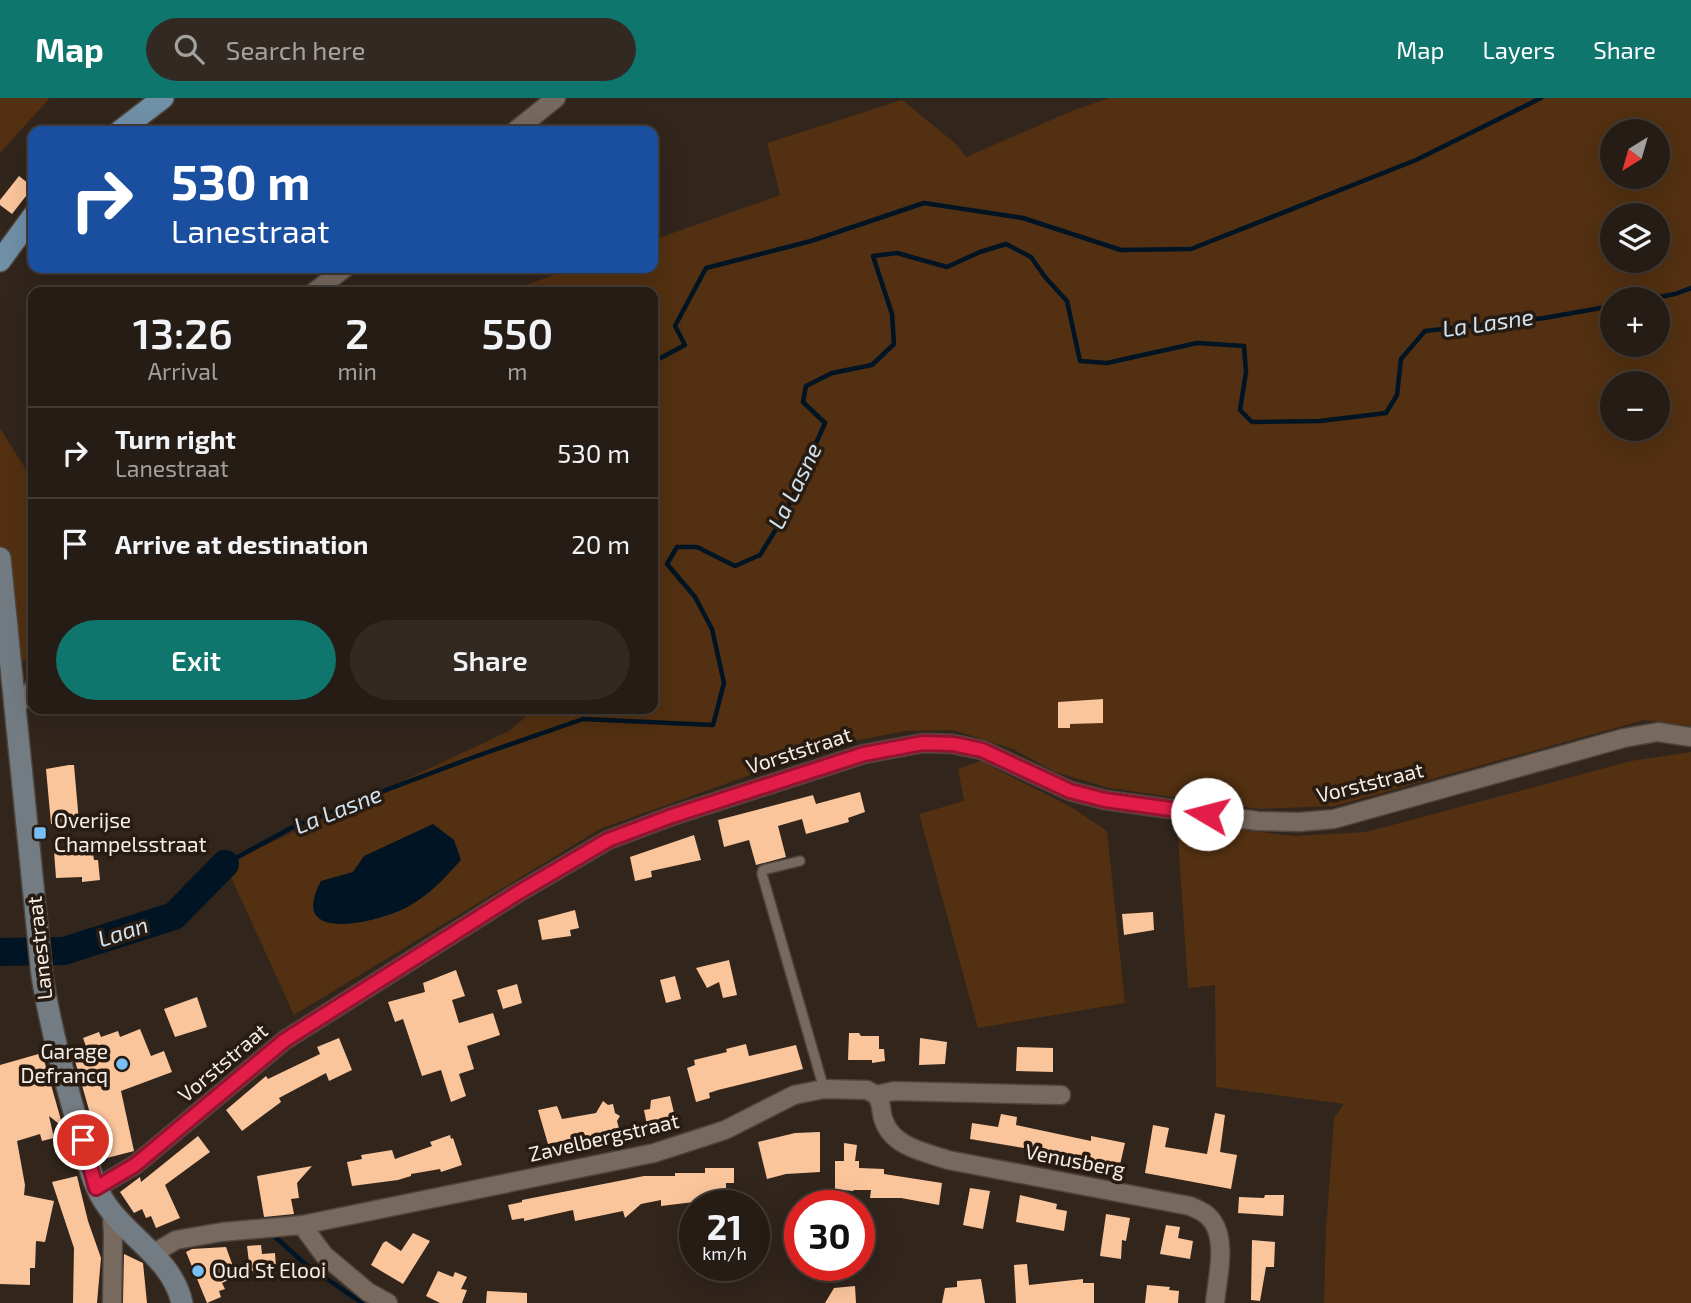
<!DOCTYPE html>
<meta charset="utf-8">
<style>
:root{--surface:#251c15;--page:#312922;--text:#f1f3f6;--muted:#a3a1a0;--line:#423a34;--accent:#0f766e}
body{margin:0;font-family:"Exo 2",sans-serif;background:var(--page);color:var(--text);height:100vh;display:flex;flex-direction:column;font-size:26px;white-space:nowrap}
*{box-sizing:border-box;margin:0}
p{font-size:23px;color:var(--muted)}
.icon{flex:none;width:38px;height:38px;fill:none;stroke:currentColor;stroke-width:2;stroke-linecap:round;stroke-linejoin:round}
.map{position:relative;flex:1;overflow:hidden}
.panel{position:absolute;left:28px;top:189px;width:630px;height:427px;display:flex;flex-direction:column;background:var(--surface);border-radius:14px;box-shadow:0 7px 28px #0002,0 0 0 2px var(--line)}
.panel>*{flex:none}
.top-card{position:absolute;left:28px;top:28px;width:630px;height:147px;border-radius:14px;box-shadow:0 7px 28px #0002,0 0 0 2px var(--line);background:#1a4fa0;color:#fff;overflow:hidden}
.needle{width:46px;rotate:217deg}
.tools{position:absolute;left:1600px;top:21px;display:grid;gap:14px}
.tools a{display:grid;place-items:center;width:70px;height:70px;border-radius:50%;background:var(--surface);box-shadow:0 7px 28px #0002,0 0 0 2px var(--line);font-size:35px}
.speed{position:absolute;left:679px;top:1092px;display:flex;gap:14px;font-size:35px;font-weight:700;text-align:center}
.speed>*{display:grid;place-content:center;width:91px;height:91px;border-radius:50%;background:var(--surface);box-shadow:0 7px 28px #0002,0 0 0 2px var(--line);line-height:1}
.speed small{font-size:18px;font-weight:400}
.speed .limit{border:10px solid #d22;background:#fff;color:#111}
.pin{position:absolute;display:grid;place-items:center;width:60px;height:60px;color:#fff;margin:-30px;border:4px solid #fff;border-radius:50%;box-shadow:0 2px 7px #0007}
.me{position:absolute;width:77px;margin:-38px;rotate:278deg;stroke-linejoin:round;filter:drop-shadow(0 0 5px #0008)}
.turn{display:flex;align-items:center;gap:24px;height:147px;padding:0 28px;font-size:32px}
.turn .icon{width:91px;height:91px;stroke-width:2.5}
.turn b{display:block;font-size:49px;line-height:60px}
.eta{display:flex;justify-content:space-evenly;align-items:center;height:119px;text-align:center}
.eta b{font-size:42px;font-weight:600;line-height:49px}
.button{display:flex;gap:14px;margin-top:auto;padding:14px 28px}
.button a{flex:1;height:80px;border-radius:42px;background:var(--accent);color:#fff;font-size:28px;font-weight:600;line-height:80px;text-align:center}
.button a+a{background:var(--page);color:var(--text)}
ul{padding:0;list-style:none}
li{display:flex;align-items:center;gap:21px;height:91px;padding:0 28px;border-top:2px solid var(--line)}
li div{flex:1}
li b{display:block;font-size:26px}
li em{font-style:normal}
header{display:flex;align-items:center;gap:42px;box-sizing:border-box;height:98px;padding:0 35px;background:var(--accent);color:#fff}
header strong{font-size:33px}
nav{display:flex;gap:38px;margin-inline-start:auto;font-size:24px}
.search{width:490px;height:63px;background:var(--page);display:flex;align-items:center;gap:18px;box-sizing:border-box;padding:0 24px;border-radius:38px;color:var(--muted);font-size:26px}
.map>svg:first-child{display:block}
.green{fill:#523011;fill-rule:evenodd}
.water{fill:#011423}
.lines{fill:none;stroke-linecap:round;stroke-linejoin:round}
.stream{stroke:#011423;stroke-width:4.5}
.river{stroke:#011423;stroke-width:28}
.building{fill:#fbc59c}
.lane-casing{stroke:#4e443c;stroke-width:12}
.street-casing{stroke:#4e443c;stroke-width:21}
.secondary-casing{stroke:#4e443c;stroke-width:24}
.primary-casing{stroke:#4e443c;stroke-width:24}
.lane{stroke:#77695e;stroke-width:9}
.street{stroke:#77695e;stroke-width:18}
.secondary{stroke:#737c83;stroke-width:21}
.primary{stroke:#7090a8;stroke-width:21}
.route-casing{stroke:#92132f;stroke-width:18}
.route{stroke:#e11d48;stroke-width:12}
.poi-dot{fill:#76c0f7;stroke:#271b12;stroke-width:2.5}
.labels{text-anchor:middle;stroke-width:7;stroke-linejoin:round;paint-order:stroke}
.street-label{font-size:21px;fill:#f5ede7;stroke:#271b12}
.poi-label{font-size:21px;fill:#f5ede7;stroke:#271b12;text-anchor:start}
.water-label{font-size:23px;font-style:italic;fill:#d0e2ef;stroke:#271b12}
</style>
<header>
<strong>Map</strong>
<div class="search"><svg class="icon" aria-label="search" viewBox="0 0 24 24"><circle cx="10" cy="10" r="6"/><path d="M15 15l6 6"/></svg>Search here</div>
<nav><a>Map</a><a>Layers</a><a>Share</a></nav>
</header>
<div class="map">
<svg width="1691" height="1205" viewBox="0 0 1691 1205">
<rect width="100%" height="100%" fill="#31251c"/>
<path class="green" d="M0,0h50l-50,55z
M1110,0h581v628l-47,-6 -309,86 -76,3 -150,-21 -54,-16 -42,-23 -60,-19 -48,1 -72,14 -233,84 -306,186 -69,-151 284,-133 26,-22h118v-417h-131l-2,-5 53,-19h80v-28l127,-45 -13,-52 135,-43 53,43 11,14 108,-47zM1612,33h45v46h-45zM1612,117h45v46h-45zM1612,201h45v46h-45zM1612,285h45v46h-45z
M0,330l33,53v175l-33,18z
M1691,654v551h-367l2,-74 8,-111 10,-14 -128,-17 -1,-102 -27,3 -11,-166 117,14 72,-4 265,-71z
M981,663l90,46 36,24 18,172 -147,25 -59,-214 45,-13 -6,-32z"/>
<path class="water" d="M433,726l21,16 7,20c-19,21 -36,40 -62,51 -31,13 -111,31 -78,-30l32,-9 11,-16z"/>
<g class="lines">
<path class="stream" d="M1648,201l27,-5 16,-6
M653,264l32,-17 -10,-19 31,-58 105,-27 113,-38 99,15 98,32 70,-1 225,-89 125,-62
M225,766l66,-36 95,-38 88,-33 109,-38 130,6 11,-42 -12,-54 -17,-32 -28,-33 10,-17h20l38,19 25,-11 23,-37 42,-95 -22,-21 3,-16 26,-13 40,-8 22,-21 -2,-30 -19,-58 24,-3 50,14 33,-15 26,-8 25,13 14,20 22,24 13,60 27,2 90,-20 47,3 2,26 -6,38 12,12 68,-1 66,-8 11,-18 4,-36 24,-28 119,-13 68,-12
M273,1137l31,28 58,40"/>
<path class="river" d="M0,854l64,-1 110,-35 51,-52"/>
</g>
<path class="building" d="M19,78l14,11 -21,27 -12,-9v-5z
M1103,601v24l-33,1v4h-12v-26z
M69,667h5l5,57 -28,2 -5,-55z
M860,694l5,20 -17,6 1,4 -43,12 -4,-15 -24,7 8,31 -30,8 -7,-25 -25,7 -6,-27 95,-25 3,9z
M694,737l7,25 -50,11 1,6 -17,4 -5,-24z
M92,750l2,12h4l2,20 -18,2v-5l-26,1 -2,-27z
M575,812l4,18 -9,2 1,6 -29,4 -4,-20z
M1153,814l1,18 -30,5 -2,-21z
M729,862l8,35 -14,3 -4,-16 -12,6 -11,-20z
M456,872l9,26 -13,4 7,23 34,-10 7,22 -33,11 7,23 -15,5 7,22 -15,6 -10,-32 -19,6 -19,-57 -8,3 -7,-20 37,-10 -2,-9z
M675,878l6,23 -15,4 -6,-23z
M517,886l5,19 -19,6 -6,-19z
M197,899l10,30 -32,10 -11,-28z
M140,931l11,27 13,-5 8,21 -51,19 13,60 -31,8 -30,-105 14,-5 -4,-11 16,-6 2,5 17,-6 2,6z
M849,935h10l2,3h18v13h5l1,12 -13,2v-3h-24z
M339,940l13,32 -23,11 -3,-8 -47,25 2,4 -39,29 -16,-21 40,-34 2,3 52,-25 -3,-7z
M920,940l27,4 -2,22 -26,1z
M746,946l3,12 47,-11 7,24 -85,21 -9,3 1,5 -14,4 -9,-34 8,-3 -1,-5 33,-8 -1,-3z
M1017,949l36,1v24l-37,-1z
M42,955l21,74 -14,-11 5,22 -12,3 -2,-7 -23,7 8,44 -1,10 30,6 -9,41 -9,-1 -1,27h-5v17l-30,-1v-219z
M670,998l5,21 -28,8 -3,-15 6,-1 1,-9z
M603,1003l5,4 5,-1 2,9 5,3 -3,5 3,11 -33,7v-3l-39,8 -10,-34 19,-4 5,13 34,-6z
M1215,1015l10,2 -5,37 17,3 -6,34 -86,-16 8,-48 16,3 -4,19 42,7z
M1001,1016l16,3 -1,8 75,16v-5l34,7 -6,26 -49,-12v3l-46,-12 -54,-9 2,-16 26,4z
M820,1034v40l-34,2 -19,5 -9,-37 37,-9z
M450,1037l1,4 2,-1 9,27 -21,7 -1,-3 -29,5v2l-13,4 -46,6 -5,-24 15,-3 -1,-4 31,-5 3,9 37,-13 -2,-4z
M198,1038l12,16 -45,33 15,33 -24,10 -5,-12 -5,2 -4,-9 -8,4 -14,-21 20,-15 1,5z
M844,1045l13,2 -2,16h4v7l25,1v5l58,9 -3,22 -38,-7h-31l1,-8h-17l-1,1 -18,-2v-28h9z
M312,1068l-15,17 2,15 -8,1 3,15 -30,3 -7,-41z
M705,1070h29v15h-8v23h-19v-4h-13l-33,4v-6l-20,4 -16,14 -2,-7 -48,10 -2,-11 -49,11v-3l-12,2 -4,-15 14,-3v-2l122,-24h31v-3h30z
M77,1078l11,45 13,37 -4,45h-24l1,-55 -22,-66z
M970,1090l20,3 -7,38 -20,-4z
M1020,1097l37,9 -1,5 11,2 -3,20 -48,-9z
M1265,1097h19l-1,21 -45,-3 1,-16 25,1z
M1106,1116l24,4 -4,23 -4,-1 -1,19 -21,-3z
M1166,1127l14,2 -2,11 15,3 -3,18 -30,-5z
M413,1135l17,8 -27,43 -32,-19 12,-22 3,-2 15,10z
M1252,1142l23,2 -1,25h-8l-6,34 -9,-1z
M261,1147l1,9 13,-1 1,15 -26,3 -3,-25z
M226,1149l9,25 -7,1 2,6 -8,4 3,6 -6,2 2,6 -14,6 -21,-51 6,-3z
M124,1156l19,9 4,40h-24z
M1027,1166l2,21 54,-6v4h11v20h-78l-2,-38z
M438,1173l15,6 2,-5 12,5 -6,12 6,1 -5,13h-22l-14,-7z
M981,1181l4,24h-43l3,-15 12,-1v-6z
M1147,1187l23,2 -1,3 10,1 -1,12h-33z
M855,1188l1,17h-31l9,-15z
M487,1193l40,2v10h-41z"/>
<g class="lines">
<defs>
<path id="lane" d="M800,763l-37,9 -1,4 62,215"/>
<path id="street" d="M515,33l41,-33
M314,194l31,-24
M16,608l17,-17
M876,997c7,8 4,17 8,26 9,26 41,31 64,39l242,46c9,4 17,7 23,16 14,21 4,57 2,81
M96,1090l39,-23 150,-125 231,-146 92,-54 64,-24 192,-62 59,-11 30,1 29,6 88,41 35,9 153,21 41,1 35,-3 290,-81 34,-6 33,5
M112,1116l1,23 -1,66
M302,1127l22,30 44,37 20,11
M154,1155l22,-13 46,-8 80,-7 352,-72 71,-23 69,-35 30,-6 43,1 9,5 18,-4 167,4"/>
<path id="secondary" d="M0,460l42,417c8,51 22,101 36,151 6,20 10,43 19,62 19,45 74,65 85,115"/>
<path id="primary" d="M120,33l43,-33
M0,163l33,-45"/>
</defs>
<use href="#lane" class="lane-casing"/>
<use href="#street" class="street-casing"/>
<use href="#secondary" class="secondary-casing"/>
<use href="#primary" class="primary-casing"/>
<use href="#lane" class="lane"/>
<use href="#street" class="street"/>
<use href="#secondary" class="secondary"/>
<use href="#primary" class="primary"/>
</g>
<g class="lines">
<defs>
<path id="route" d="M83,1042l13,48 39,-23 150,-125 231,-146 92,-54 64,-24 192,-62 59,-11 30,1 29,6 88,41 35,9 102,14"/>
</defs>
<use href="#route" class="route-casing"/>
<use href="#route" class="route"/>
</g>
<g class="poi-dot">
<rect x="33" y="728" width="14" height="14" rx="3.5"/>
<circle cx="122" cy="966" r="7"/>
<circle cx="198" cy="1173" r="7"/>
</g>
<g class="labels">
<g class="street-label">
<text transform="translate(799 653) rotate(-18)" y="7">Vorststraat</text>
<text transform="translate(1370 685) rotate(-14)" y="7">Vorststraat</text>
<text transform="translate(40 850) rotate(-96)" y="7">Lanestraat</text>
<text transform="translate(223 965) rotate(-40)" y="7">Vorststraat</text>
<text transform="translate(604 1040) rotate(-13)" y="7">Zavelbergstraat</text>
<text transform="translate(1075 1063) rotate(11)" y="7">Venusberg</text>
</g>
<g class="poi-label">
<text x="54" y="730">Overijse<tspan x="54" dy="24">Champelsstraat</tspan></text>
<text x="108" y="961" text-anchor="end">Garage<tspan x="108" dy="24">Defrancq</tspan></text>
<text x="212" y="1180">Oud St Elooi</text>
</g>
<g class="water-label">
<text transform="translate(1488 225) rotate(-8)" y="8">La Lasne</text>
<text transform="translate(795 388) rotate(-64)" y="8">La Lasne</text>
<text transform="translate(338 712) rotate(-22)" y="8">La Lasne</text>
<text transform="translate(123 834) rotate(-18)" y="8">Laan</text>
</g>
</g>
</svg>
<div class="tools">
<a><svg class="needle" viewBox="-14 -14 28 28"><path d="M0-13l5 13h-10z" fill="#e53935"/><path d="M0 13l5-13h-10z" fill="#a3a1a0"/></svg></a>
<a><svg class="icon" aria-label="layers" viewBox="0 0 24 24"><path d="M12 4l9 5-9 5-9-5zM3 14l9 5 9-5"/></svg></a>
<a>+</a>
<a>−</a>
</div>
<div class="speed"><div>21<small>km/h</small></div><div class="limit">30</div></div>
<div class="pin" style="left:83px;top:1042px;background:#d93025"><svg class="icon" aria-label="arrive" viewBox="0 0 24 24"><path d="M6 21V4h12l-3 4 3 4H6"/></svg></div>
<svg class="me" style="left:1207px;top:716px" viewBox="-20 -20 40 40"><circle r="19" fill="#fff"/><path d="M0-13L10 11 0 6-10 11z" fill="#e11d48"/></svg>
<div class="top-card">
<div class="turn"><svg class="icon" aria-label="right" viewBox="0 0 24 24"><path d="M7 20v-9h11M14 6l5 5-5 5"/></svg><div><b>530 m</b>Lanestraat</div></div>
</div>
<section class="panel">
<div class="eta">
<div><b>13:26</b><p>Arrival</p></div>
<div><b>2</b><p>min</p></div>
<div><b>550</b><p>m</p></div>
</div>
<ul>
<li><svg class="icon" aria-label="right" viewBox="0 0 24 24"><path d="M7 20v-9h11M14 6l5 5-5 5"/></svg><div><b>Turn right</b><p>Lanestraat</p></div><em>530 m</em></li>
<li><svg class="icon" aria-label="arrive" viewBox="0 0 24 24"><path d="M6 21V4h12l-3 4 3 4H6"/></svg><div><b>Arrive at destination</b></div><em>20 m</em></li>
</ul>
<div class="button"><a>Exit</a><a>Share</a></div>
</section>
</div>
